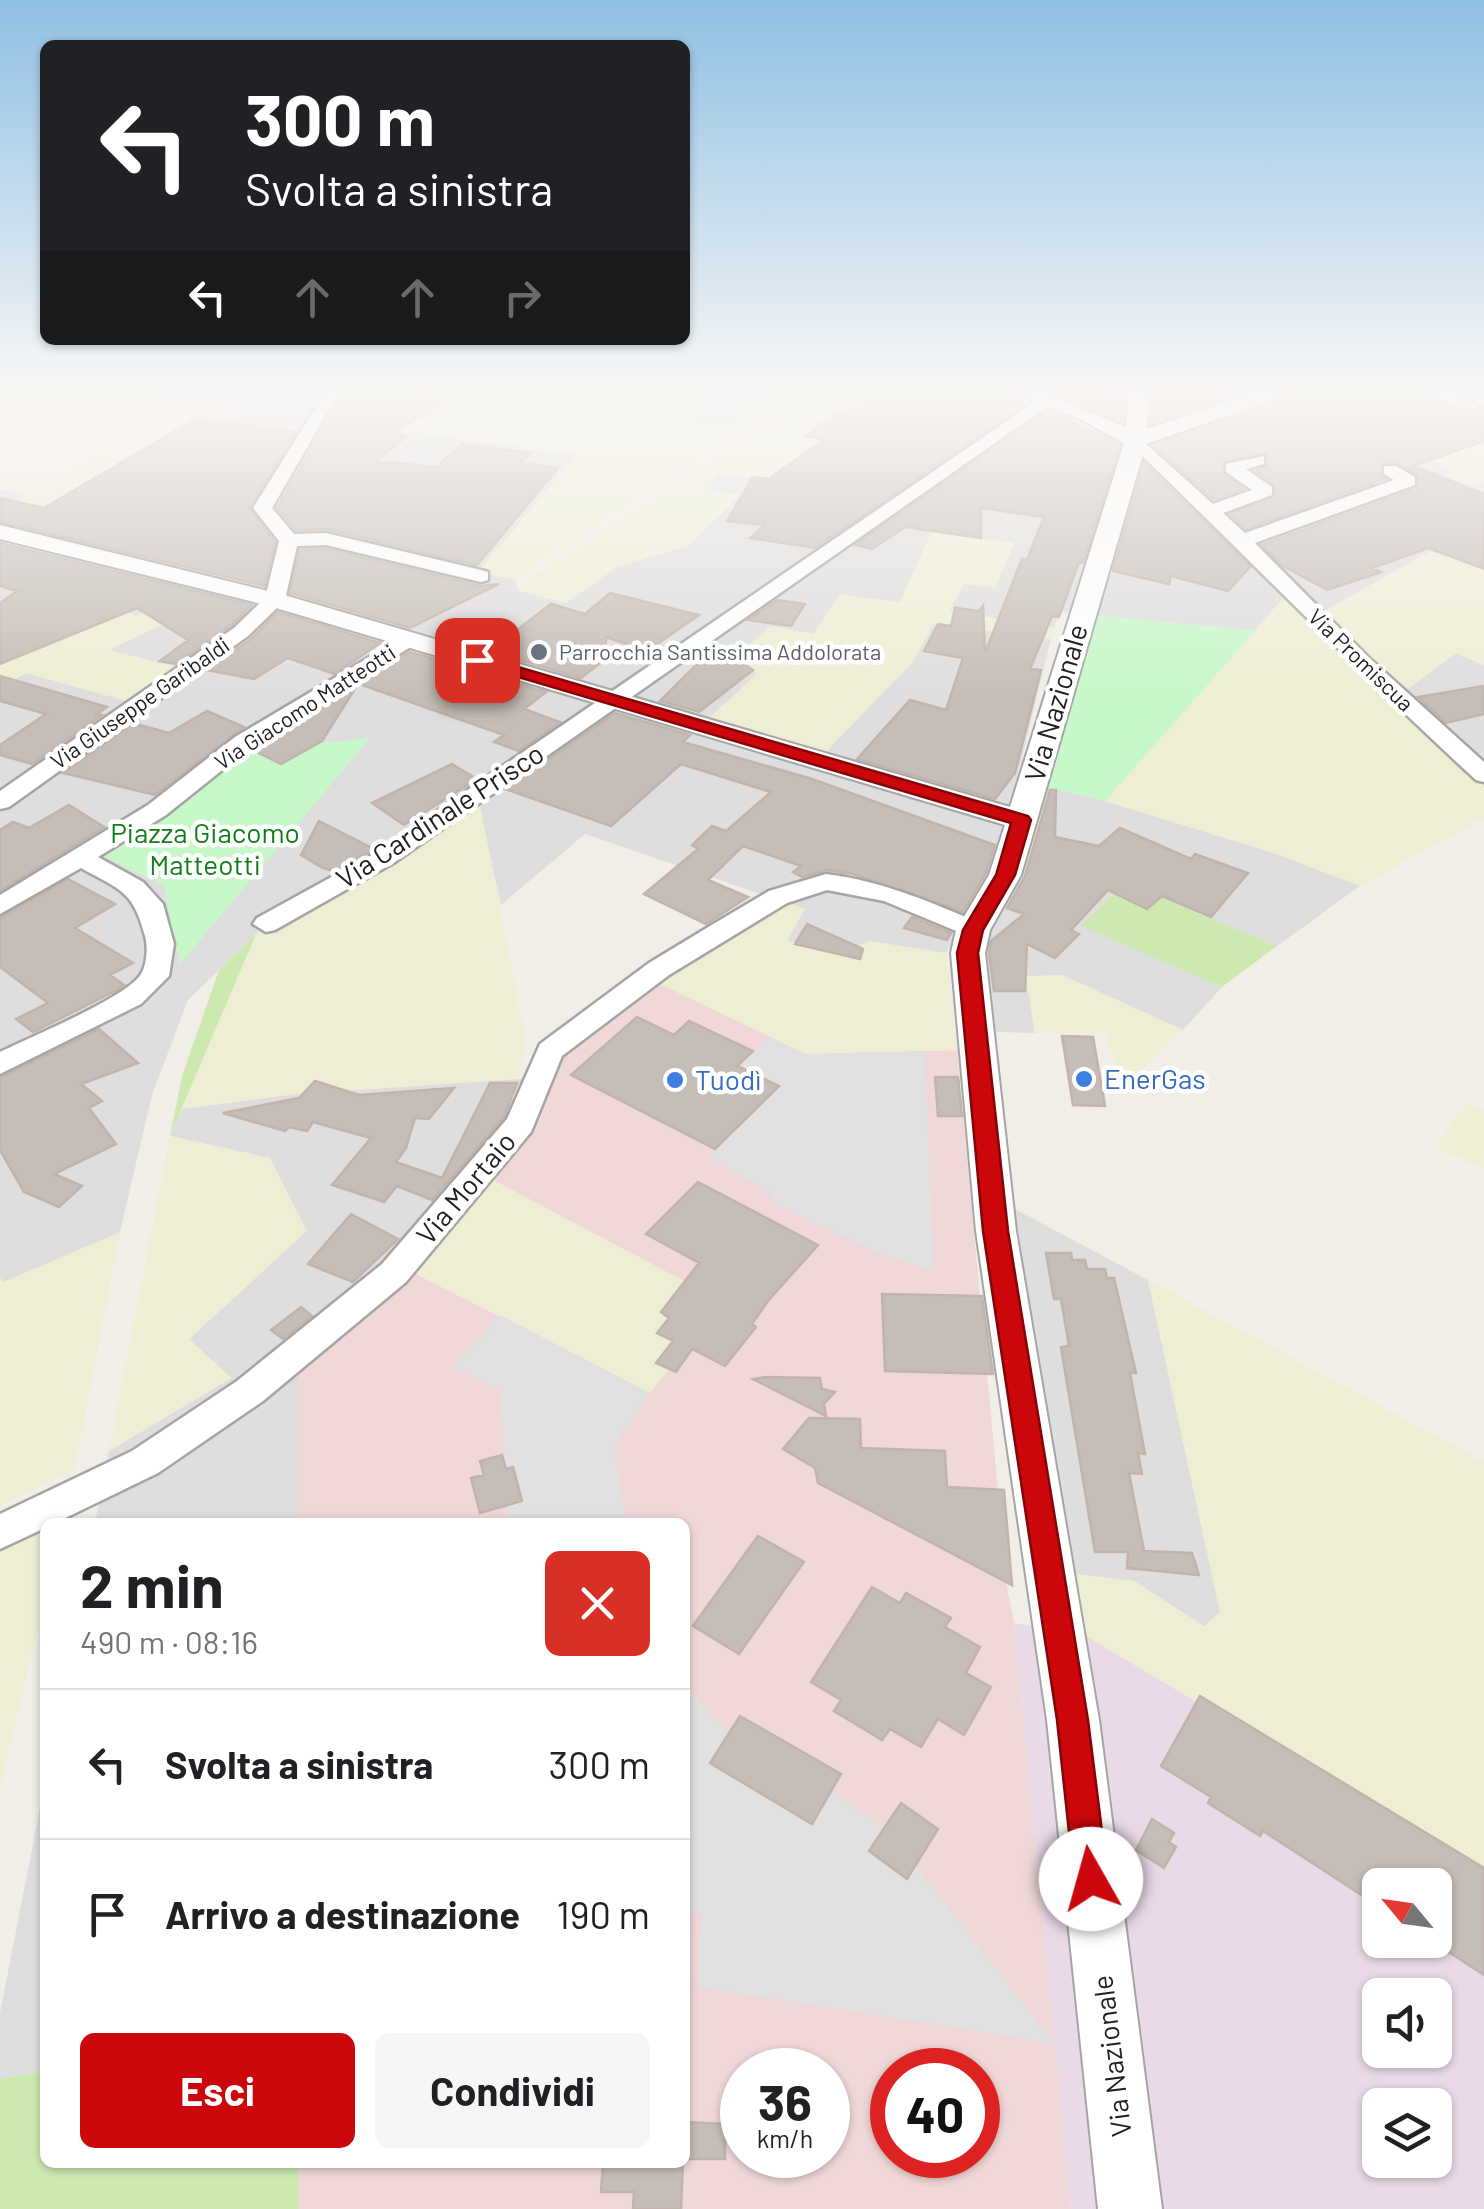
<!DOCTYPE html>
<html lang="it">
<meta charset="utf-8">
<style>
:root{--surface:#fff;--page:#f6f6f6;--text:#202124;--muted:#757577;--line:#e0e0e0;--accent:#cb070b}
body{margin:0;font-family:Barlow,sans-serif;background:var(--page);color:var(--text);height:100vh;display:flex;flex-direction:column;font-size:38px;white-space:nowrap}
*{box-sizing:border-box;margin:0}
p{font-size:32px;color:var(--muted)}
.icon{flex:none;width:55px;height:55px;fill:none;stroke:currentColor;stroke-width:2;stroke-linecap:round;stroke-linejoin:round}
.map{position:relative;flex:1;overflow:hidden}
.side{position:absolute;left:40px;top:1518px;width:650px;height:650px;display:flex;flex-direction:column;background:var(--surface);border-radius:15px;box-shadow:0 2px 8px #0004}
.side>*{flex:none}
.top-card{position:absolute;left:40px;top:40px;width:650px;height:305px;border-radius:15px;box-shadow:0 2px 8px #0004;background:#202124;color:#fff;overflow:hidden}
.needle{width:65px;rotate:299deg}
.fabs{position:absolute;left:1362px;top:1868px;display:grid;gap:20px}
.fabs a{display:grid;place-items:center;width:90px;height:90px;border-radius:15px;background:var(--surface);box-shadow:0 2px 8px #0004;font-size:50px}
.speed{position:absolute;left:720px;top:2048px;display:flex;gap:20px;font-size:50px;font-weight:700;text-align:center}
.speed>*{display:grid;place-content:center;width:130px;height:130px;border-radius:50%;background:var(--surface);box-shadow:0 2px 8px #0004;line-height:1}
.speed small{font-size:25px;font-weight:400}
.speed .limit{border:15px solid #d22;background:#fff;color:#111}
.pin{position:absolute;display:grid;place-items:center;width:85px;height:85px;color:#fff;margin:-42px;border-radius:20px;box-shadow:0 5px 15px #0006}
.me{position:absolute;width:110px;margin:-55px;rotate:353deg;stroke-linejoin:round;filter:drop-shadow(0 0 8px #0008)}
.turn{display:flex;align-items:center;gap:35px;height:210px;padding:0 40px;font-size:45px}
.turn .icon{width:130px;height:130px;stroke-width:2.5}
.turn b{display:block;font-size:70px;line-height:85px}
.lanes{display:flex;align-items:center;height:95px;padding:0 40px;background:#0003;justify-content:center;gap:50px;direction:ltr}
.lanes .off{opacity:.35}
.round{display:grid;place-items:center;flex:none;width:105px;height:105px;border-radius:15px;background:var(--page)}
.head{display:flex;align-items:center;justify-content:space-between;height:170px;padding:0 40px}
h1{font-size:60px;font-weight:700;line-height:75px}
.button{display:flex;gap:20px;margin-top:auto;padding:20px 40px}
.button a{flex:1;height:115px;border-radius:15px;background:var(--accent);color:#fff;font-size:40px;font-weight:700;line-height:115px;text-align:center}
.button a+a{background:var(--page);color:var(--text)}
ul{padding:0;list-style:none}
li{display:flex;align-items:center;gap:30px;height:150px;padding:0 40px;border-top:2px solid var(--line)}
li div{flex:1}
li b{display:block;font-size:38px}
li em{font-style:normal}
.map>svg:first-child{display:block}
.residential{fill:#dfdede}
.commercial{fill:#f1d8d8;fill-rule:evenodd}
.industrial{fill:#eadae7;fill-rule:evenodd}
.farmland{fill:#edeed4}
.grass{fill:#cde9b0}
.park{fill:#c7f8ca}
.parking{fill:#e1e1e1}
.building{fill:#c5bdb7;stroke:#c2b4aa;stroke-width:2.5}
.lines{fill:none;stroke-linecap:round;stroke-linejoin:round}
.minor-casing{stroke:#a5a5a5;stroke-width:5}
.tertiary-casing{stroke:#a5a5a5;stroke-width:4}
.minor{fill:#fff;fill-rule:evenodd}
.tertiary{fill:#fff;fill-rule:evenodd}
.route{fill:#cb070b;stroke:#840507;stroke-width:2.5}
.worship-dot{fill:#6b7280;stroke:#fff;stroke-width:4}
.shop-dot{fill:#3f7fe0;stroke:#fff;stroke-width:4}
.labels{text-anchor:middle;stroke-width:9;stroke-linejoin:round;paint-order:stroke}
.far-worship-label{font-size:22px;fill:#5b616d;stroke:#fff;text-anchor:start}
.far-street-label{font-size:22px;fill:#212121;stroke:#fff}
.street-label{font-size:28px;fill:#212121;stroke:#fff}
.park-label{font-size:28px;fill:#107e16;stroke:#fff}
.shop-label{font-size:28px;fill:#366cbe;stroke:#fff;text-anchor:start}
</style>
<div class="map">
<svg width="1484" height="2209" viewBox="0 0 1484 2209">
<rect width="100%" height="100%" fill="#f1eee8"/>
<path class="residential" d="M151,391h230l6,2 -28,31 219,31 -98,117 36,8 1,10 49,13 51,-37 70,-20 53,-51 -33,-5 10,-17 49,6 16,-13 65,-34 -33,-6 55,-35h56l-23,16 65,-15 -3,-1h476l34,14 10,-3v43l-63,-19 -91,44 65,-25 58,24 -7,6 25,11 13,-5v20l-94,34 41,16 -108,61 -37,-17 -31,36 -195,-19 -6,15 -105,-16 14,-27 50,-41 -81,-11 -32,70 -60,-7 -27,40 -75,20 19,19 -50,46 206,-58 20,-38 118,15 -46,188 -19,56 -40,70 -77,-12 -30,13 -53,-14 18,-31 -219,-75 -84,71 -22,-99 -223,128 -68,66 -36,95 -32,137 -116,50 -4,-4v-591l26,-14 100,27 50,-33 -69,-17 92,-44 -23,-11 -39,21 -137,47v-174l28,6 -2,22 149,-86 23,6 45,-25z
M736,391h53l-64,38 -46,-10 36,-25z
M1456,653l28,12v101l-82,-73z
M1042,786l63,15 175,54 80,31 -83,60 -154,-63 -41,43 140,61 -39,43 -121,-55 -36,2 9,56 -39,-1 -15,-86 7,-20 35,-52z
M546,1077l-138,193 -111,103v149h-202l14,-71 122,-73 -42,-39 117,-108 -37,-73 -99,-22 12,-27 113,-15z
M1015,1209l133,71 72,332 -15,15 -71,-46 -67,-8z
M45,1782v289l-45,8v-66z"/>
<path class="commercial" d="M654,981l152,73 151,-4 50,537 7,36 57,586h-773v-46l387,-1v-640h-388v-149l111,-103 241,122 36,-44 -22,-9 40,-48 -214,-113 68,-124zM742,2070h86v85h-86zM892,2070h86v85h-86z"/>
<path class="industrial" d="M1014,1623l70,12 400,237v337h-413zM1380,1885h55v55h-55zM1380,1995h55v55h-55zM1380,2105h55v55h-55z"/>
<path class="farmland" d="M381,391h355l-21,3 -35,24 44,11 65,-38h22l-233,145 -62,44 -37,-9 98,-116 -220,-31 30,-31z
M828,391h41l-53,34 32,8 -47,36 -19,-3 -16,13 -50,-5 -8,16 33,5 -54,51 -70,21 -51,36 -50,-13 51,-37z
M1421,426l63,19v36l-13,5 -26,-10 7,-8 -57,-23 -64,26 48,18 -22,9 -66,-28z
M108,452l20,5 -102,60 -24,-5 24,-17 -26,-6v-9l40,9z
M932,532l82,11 -19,45 -31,-4 -15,27 105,16 -3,12 -118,-15 -20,38 -91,94 -116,-35 51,-47 -19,-20 33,-28 42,8 27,-39 60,7z
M1431,551l53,21v93l-28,-12 -54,40 -79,-81z
M176,595l25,11 -92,44 68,17 -51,34 -100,-28 -26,14v-24l111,-57 26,10z
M1286,595l198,190v33l-124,68 -80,-31 -175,-54z
M480,806l46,237 -9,36 -222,15 -113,15 74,-175z
M783,901l22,8 -18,32 52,13 30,-13 77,12 11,97 -151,4 -152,-73z
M1062,975l121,55 -61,56 -16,-53h-71l-9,-57z
M1466,1103l18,8v58l-48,-22z
M170,1136l100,22 37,73 -118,108 42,39 -122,73z
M489,1178l215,114 -40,46 22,10 -36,45 -242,-123z
M120,1232l-45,237 -75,37v-228l4,4z
M1148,1280l336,182v410l-400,-237 -17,-62 67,8 70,45 16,-14z
M45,1529v70l-45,187v-236z"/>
<path class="grass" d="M1124,883l153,63 -55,41 -141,-61z
M256,934l-86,202 12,-60 37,-106z
M45,2071v91l253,1v46h-298v-130z"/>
<path class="park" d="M1092,615l163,16 -150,170 -63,-15z
M370,738l-190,226 -16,-78 -62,-31 147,-104z"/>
<path class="parking" d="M769,1037l37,17 119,-3 8,219 -47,-14 -71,-32 -45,-24 3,-6 -64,-37 72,-72 -40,-19z
M500,1315l150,78 -36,53 11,76h-116l-9,-132 -47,-23z
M685,1679l4,12 45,48 96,52 56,37 168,215 -355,-56 2,-75 -16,-1z"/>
<path class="building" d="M351,391h43l52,11 -55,31 16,3 -31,25 61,6 25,-23 68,9 -9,10 37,5 -81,97 -150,-36 -31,1 -19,-22 61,-106z
M880,391h123l24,12 -212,145 -65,-10 15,-13 -38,-4 26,-44 16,2 55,-39 -18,-4 32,-24 10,2z
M1047,391h78l-2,31 -71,-30z
M1153,391l74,6h4l-80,27z
M1294,391h127l45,23 14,-4 4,-6v37l-71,25 71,28v75l-56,-21 -56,20 9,4 -54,18 -44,-24 -21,-21 154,-56 1,-15 -19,-11 -14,-1 -4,12 5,5 -139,50 -16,-15 46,-19 -2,-11 -19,-14 12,-4 -1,-13 -43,9 1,13 20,14 -30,11 -61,-55 135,-46z
M1048,411l72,34 -37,118 -4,-1 -20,55 -7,-1 -22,53 11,1 -26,103 -20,26 -138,-40 53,-59 36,10 17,-52 -39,-7 14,-27 13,2 4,-18 24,3 4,-5 2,47 37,-94 5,1 17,-43 -63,-9v30l-76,-11 -33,22 -17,-4z
M197,418l99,14 -47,76 26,34 -11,44 -264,-64v-24l44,10z
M1144,463l106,104 -22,24 -57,-15 -2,8 -56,-13z
M0,543l252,62 -20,20 -56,39 -16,-3 28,-21 -51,-32 -137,56v-61l17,-12 -17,-5z
M326,549l154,37 19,-2 -89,44 -120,-35 10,-43z
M610,593l89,22 -52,36 -41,-14 -1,22 -24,19 -129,-38 54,-14 11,4 34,-26 34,10z
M777,600l28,4 -14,22 -43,-6z
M278,612l102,31 -45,31 -47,-16 -34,21 -47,-9 44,-31z
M715,646l38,24 -54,42 -39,-11z
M410,652l136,40 -22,17 36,13 -41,29 -25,-9 10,-7 -145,-51z
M0,676l107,31 -10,7 5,1 -70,49 -32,-9v-10l46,-31 -46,-13z
M1484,686v28l-38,9 -28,-26z
M356,687l-34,54 -41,23 -28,-14z
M207,711l37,16 -89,68 -92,-22 70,-50 36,10z
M615,713l75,22 -7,7 129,37 183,66 -9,28 -23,39 -110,-38 -26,-4 -25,7 -9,-5 8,-6 -58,-20 -35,34 40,17 -42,27 -62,-30 54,-45 -6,-4 20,-19 14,5 45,-39 -90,-28 -70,62 -106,-37z
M452,764l25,15 -73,46 -32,-22z
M1050,790h6l-1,47 44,9 21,-18 71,31 4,-5 53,19 -37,44 -49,-21 -15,13 -39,-19 -37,40 8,4 -24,24 -28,-14 -2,47h-31l-5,-38 2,-12 33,-27 -17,-6 18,-32z
M69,805l35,22 -104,64v-61l13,-8 16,6z
M319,821l55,28 -40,22 -11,-3 -22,-13z
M68,879l47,25 -40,24 58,35 -23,12 14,10 -9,6 -82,41 -17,-13 32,-16 -48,-36v-49z
M912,917l39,16 -4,7 -43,-12z
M807,924l56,25 -3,10 -65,-15z
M637,1017l37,18 15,-14 64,30 -16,15 42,20 -64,63 -144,-74z
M99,1029l39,34 -57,21 21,17 -13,7 27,36 -62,30 28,12 -23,21 -35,-15 -24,-42v-72z
M1062,1036l31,1 12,69 -32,-1z
M935,1077h23l4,39h-24z
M315,1081l44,14 95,-7 -25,31 -14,-1 -9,30 -10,14 46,16 48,-95h27l-13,34 -72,83 -35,-14 -13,16 -52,-17 39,-47 -58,-16 -6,9 -18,-4 -4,4 -62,-18 76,-15z
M698,1182l120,63 -50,56 -16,23 4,3 -31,39 -33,-17 -16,23 -20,-9 17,-22 -16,-8 12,-15 -8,-6 38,-49 -53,-29z
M351,1214l47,25 -45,43 -45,-18z
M1046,1253h25l1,7h13l2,9h18l2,9h7l22,95h-6l15,81 -7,-1 4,21 -13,-1 15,78 48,2 7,22 -72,-7 1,-16h-33l-34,-205 8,-1 -8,-47h-7z
M882,1294l100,2 11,78 -108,-3z
M301,1307l11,9 -29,23 -12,-9z
M765,1377l55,1 2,11 13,3 -11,12 2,12 -73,-37z
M809,1418l51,1 1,29 84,3 2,36 57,3 8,95 -194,-102 -3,-15 -32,-19z
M502,1455l4,14 7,-2 9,34 -42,12 -9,-35 13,-3 -4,-14z
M758,1536l46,26 -65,92 -46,-28z
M872,1587l28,16 6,-10 45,25 -6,9 35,20 -14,26 25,14 -27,48 -26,-16 -17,28 -31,-18 -8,11 -48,-29 7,-11 -30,-18z
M1200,1696l284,172v107l-49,-32v-58h-55v22l-117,-76 -3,5 -52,-33 3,-6 -50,-31z
M740,1716l101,58 -29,50 -102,-61z
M901,1803l37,26 -31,50 -38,-28z
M1152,1819l22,14 -5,9 7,5 -12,21 -28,-18z
M685,2122l40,2v35h-40z
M603,2162h80l-2,47h-48l1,-17h-33z"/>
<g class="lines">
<defs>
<path id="minor" d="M326,391h21l-12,8 -63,109 22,26 32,-1 155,37 7,2v8l-7,2 -155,-37 -29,1 -12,54 -37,36 -239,171 -9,2v-18l234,-163 31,-30 14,-57 -26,-33z
M1424,391h23l32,15 -14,4z
M1045,395l6,1v8l-656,458 -120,68 -9,2 -13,-8 4,-6 120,-66z
M1136,435l77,69 39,-14 -26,-18v-8l38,-8v8l-18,5 26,18v8l-49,18 22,20 149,-53 -10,-6v-8h12l19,11v8l-160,58 112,113 117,106v20l-8,-2c-119,-109 -230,-224 -346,-336v-8z
M410,633l11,6 -4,4 -166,104 -85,68 -68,42 45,25 20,22 11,40 -5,32 -28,28 -141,70v-22c30,-15 126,-54 141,-78 6,-9 7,-28 4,-38 -12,-46 -25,-46 -64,-68l-81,46v-19l148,-90 87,-68z
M826,874c57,7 104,28 156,50l4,6 -13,8 -89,-37 -57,-11 -40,13 -118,72 -107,81 -31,76 -125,150 -143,119 -105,72 -101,49h-12v6l-45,21v-35l132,-63 105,-70 145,-117 125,-145 33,-75 109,-81 66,-40 54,-32z"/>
<path id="tertiary" d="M1007,391h30l89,36 3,-36h20l-2,38 113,-38h30l-3,4 -141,49 -125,431 -31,55 -5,23 31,278 83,489 63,489h-64l-51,-489 -71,-489 -25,-278 5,-23 33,-55 16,-50 -739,-220 -266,-66v-14l284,70 726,212 114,-364 -42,-23z"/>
</defs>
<use href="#minor" class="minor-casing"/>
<use href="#tertiary" class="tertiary-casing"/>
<use href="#minor" class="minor"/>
<use href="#tertiary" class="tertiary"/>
</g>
<linearGradient id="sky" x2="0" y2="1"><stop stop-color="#8fc0e4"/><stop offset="0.56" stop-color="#f9f7f5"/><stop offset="1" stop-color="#f9f7f5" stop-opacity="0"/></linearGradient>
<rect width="1484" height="700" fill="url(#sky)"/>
<path class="route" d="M477,655l551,161 3,4 -16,55 -32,55 -5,23 30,278 80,489 20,159 -5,12 -12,5 -12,-5 -5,-12 -17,-159 -74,-489 -26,-278 6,-23 33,-55 15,-52 -540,-160v-7z"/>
<circle class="worship-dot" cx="539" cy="652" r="10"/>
<g class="shop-dot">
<circle cx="1084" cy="1079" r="10"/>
<circle cx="675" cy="1080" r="10"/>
</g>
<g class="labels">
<g class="far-worship-label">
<text x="559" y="660">Parrocchia Santissima Addolorata</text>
</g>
<g class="far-street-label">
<text transform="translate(1361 660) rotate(44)" y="8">Via Promiscua</text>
<text transform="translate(140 703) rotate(-35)" y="8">Via Giuseppe Garibaldi</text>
<text transform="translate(305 707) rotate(-33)" y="8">Via Giacomo Matteotti</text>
</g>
<g class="street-label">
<text transform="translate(1056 703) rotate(-74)" y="10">Via Nazionale</text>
<text transform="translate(440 816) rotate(-33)" y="10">Via Cardinale Prisco</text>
<text transform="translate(466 1188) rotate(-50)" y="10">Via Mortaio</text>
<text transform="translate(1112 2056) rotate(-97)" y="10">Via Nazionale</text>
</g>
<g class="park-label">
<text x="205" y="843">Piazza Giacomo<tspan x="205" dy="32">Matteotti</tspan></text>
</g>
<g class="shop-label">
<text x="1104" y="1089">EnerGas</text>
<text x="695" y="1090">Tuodì</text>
</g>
</g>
</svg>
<div class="fabs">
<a><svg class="needle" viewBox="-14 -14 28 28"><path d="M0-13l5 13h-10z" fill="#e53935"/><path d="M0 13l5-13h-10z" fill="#757577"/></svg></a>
<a><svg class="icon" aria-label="sound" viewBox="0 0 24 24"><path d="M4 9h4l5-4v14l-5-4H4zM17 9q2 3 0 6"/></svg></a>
<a><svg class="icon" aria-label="layers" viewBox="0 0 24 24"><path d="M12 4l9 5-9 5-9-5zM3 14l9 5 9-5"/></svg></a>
</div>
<div class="speed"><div>36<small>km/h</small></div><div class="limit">40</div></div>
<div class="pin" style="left:477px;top:660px;background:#d93025"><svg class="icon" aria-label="arrive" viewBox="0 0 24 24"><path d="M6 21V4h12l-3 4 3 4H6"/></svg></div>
<svg class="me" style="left:1091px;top:1879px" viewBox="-20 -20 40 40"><circle r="19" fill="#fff"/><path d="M0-13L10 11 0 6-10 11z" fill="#cb070b"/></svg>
<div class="top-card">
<div class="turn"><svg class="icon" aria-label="left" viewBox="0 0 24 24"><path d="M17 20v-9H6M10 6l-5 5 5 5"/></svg><div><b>300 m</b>Svolta a sinistra</div></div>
<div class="lanes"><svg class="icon" aria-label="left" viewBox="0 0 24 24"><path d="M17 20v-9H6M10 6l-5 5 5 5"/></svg><svg class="icon off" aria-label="ahead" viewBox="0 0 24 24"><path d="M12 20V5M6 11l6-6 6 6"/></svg><svg class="icon off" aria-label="ahead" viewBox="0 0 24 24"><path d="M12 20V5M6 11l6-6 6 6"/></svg><svg class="icon off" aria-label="right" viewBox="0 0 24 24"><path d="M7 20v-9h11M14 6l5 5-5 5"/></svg></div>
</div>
<section class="side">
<div class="head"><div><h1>2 min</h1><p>490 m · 08:16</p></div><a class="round" style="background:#d93025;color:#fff"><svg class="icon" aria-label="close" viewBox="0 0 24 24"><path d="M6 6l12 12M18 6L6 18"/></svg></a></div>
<ul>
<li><svg class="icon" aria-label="left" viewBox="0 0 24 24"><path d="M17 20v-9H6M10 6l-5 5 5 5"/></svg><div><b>Svolta a sinistra</b></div><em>300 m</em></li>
<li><svg class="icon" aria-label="arrive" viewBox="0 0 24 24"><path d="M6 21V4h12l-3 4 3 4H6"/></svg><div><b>Arrivo a destinazione</b></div><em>190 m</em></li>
</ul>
<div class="button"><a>Esci</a><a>Condividi</a></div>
</section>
</div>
